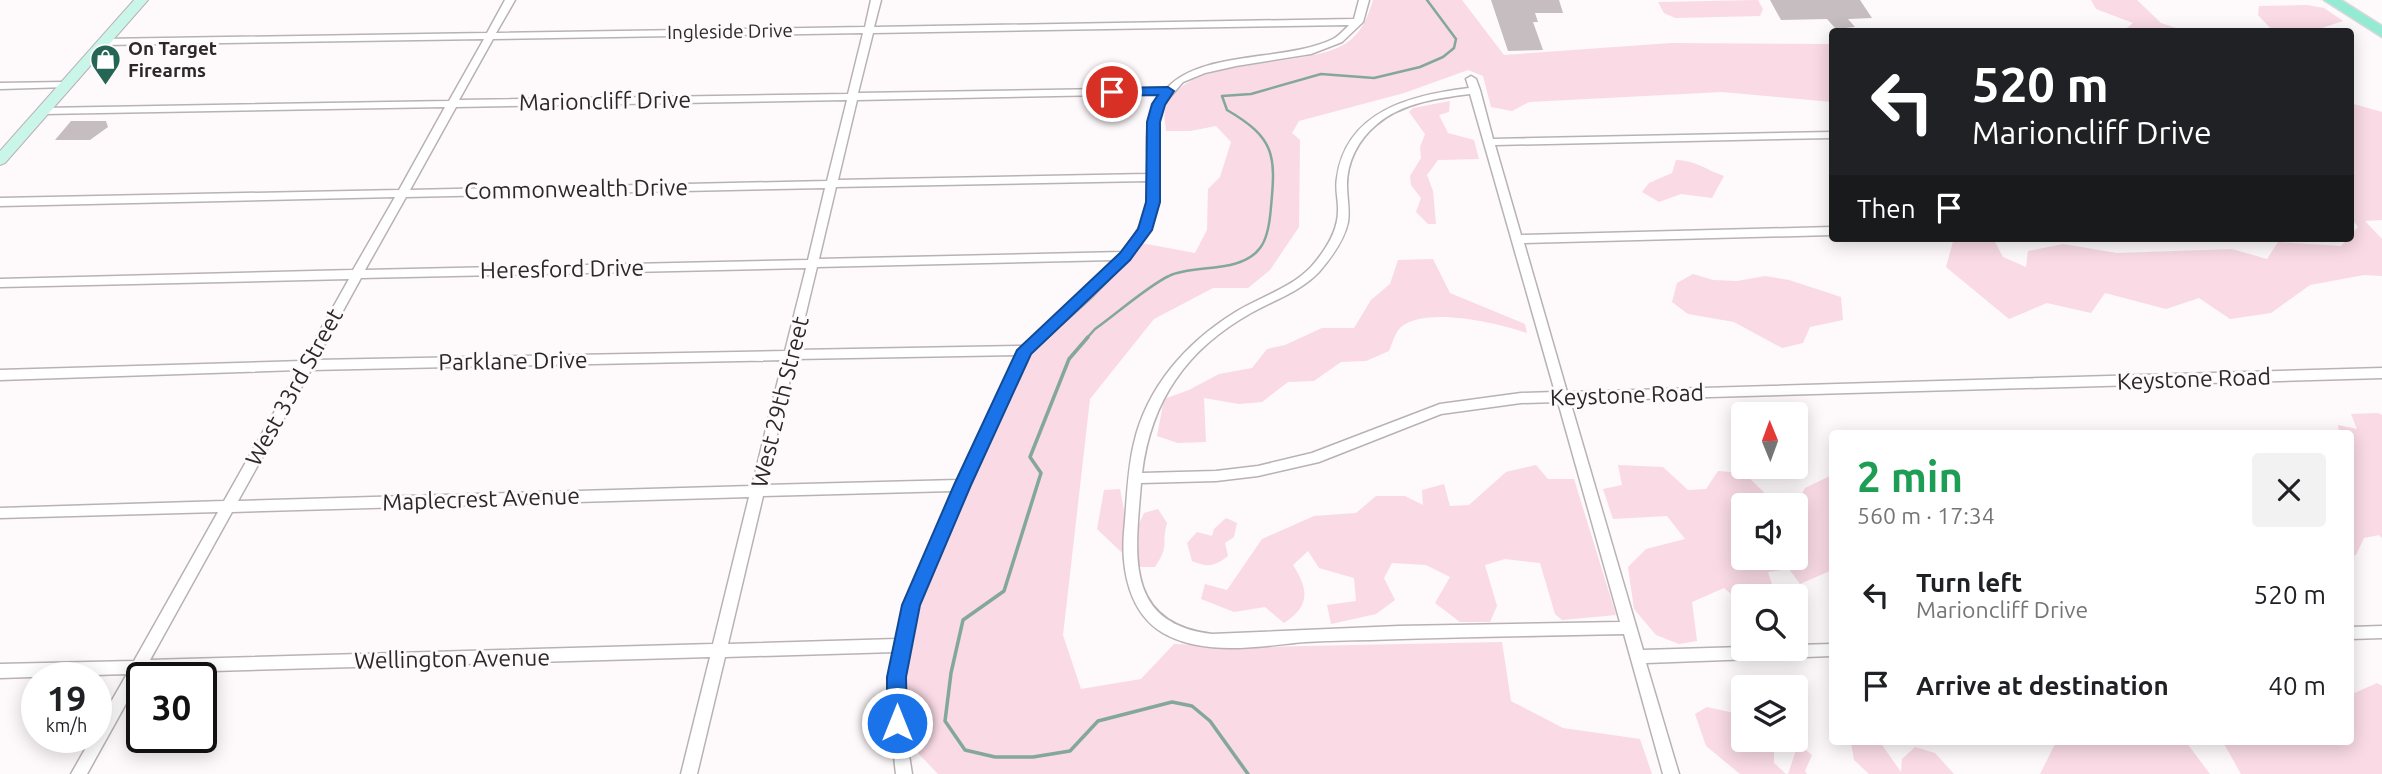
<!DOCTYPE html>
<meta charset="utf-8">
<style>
:root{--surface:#fff;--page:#f2f2f2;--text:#202124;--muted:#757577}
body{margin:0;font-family:Ubuntu,sans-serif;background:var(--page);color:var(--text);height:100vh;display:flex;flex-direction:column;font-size:26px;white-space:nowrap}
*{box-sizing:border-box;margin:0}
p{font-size:23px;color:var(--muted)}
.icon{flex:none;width:38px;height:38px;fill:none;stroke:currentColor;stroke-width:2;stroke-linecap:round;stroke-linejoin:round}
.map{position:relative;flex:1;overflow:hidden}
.details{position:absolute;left:1829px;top:430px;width:525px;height:315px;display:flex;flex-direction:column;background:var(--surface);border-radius:7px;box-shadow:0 4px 18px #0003}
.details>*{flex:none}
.banner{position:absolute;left:1829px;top:28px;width:525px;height:214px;border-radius:7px;box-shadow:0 4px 18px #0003;background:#202124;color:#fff;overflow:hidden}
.needle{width:46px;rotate:359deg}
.controls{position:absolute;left:1731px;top:402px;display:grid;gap:14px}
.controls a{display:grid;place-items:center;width:77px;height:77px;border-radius:7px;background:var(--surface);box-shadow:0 4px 18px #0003;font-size:35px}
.speed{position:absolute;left:21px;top:662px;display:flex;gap:14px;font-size:35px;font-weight:700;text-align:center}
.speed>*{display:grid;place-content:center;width:91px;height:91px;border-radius:50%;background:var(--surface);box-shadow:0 4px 18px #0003;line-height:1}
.speed small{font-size:18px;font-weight:400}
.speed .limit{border:4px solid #111;border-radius:10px;background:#fff;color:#111}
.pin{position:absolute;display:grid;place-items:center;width:60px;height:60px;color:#fff;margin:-30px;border:4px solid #fff;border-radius:50%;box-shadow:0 2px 7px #0007}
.me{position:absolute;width:77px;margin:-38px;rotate:0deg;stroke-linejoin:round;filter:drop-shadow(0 0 5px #0008)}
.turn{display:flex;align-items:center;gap:24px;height:147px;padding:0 28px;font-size:32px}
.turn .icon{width:91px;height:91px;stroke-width:2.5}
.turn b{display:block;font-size:49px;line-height:60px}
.then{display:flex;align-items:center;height:66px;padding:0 28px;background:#0003;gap:14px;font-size:26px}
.round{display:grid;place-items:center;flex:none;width:74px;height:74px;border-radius:7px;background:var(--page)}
.head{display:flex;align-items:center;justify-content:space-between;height:119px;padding:0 28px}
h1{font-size:42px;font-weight:700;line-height:52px;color:#1e9e55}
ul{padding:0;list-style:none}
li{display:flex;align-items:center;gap:21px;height:91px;padding:0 28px}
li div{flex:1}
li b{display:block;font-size:26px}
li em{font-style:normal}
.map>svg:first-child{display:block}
.green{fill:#f9dae5;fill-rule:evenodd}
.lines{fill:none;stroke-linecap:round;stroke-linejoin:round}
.stream-far1{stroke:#83a89b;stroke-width:2.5}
.stream{stroke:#83a89b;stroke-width:3.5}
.building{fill:#c5bdc0}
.minor-casing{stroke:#b9b2b4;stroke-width:3}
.secondary-casing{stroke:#b9b2b4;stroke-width:2}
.primary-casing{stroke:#d9d8d8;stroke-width:3}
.minor{fill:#fff;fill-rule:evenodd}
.secondary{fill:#caf5e9;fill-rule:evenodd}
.primary{fill:#94ebd3;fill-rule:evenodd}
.route{fill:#1a73e8;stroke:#114b97;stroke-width:2}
.labels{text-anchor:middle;stroke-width:6;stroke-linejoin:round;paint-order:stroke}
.far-street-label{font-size:19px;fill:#2b2829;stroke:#fef9fb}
.far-poi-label{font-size:19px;font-weight:bold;fill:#2b2829;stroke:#fef9fb;text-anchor:start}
.street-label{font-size:23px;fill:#2b2829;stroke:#fef9fb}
</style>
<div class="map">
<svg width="2382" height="774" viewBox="0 0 2382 774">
<rect width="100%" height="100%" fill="#fef9fb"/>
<path class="green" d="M1373,0h89l42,55 167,-12 161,1v58l-110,-10 -193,10 -17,9 -21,-4 -8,-31 -15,-6 -64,23 -105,28 -7,12 8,7 -1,87 -29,43 -22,18h-35l-59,31 -64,80 -27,236 18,54 60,-10 33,-35 83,3 245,-5 9,59 52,27 77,11 12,35h-714l-22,-23 -10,-35v-45l19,-84 105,-234 69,-63 42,-47 54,10 12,-23 1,-41 12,-12 11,-35 -15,-16 -26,5h-24c0,-6 -3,-15 -1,-21 15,-56 139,-40 180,-66 16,-10 23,-27 28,-44z
M1758,0l5,9 -3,7 -85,2 -11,-5 -6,-11z
M2091,0h46l24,23 24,8h-62l10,-8 -37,-14z
M2307,5l17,3 19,13 -30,10h-40l-15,-16 1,-9z
M1450,101l-1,11 -10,3 9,18 26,7 5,19 -41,1 -11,15 6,16 3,33h-8l-12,-12 5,-14 -10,-13 -1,-9 11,-18 -1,-11 5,-13 -16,-22 4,-4z
M2350,103l32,9v108l-17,1 17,18v37l-18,-1 -54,10 -39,28 -41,6 -31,-21 -33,11 -61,-16 -14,20 -44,-10 -38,16 -63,-52 8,-29h39l10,19 23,10 2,-16 35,-7 54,9 115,-4 35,10 11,-17 63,4 17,-19 -8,-10z
M1676,160c19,0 30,10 48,16l-12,22 -31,-4 -22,8 -17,-10 7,-9 23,-10z
M1433,259l17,34 75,31 2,9c-29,-10 -101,-27 -126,-6 -6,5 -9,17 -12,24l-23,10 -25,1 -27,19 -26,1 -26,20 -23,2 -35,-6 2,44 -28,1 -21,-7 7,-37 25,-9 30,-16 33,-6 15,-19 18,-4 37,-17h32l17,-28 19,-16 8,-24z
M1693,274l20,6 24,1 28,-5 24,4 52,17 2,23 -33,7 -7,16 -21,5 -48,-26 -46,-8 -16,-12 5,-19z
M2378,413l4,2v123l-3,-3 -15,3 -8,17 -6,1v-122h-11l-1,-9 19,4 -6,-15z
M1536,465l12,14h26l42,136 -54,5 -7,-6 -15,-51 -35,-4 -20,6 12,41 -7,16h-30l-25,-19 15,-26 -24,-12 -34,-2 -8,15 11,22 -19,14 -45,10 -4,-19 29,-4 -2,-23 -35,-10 -11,-17 -15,14c16,25 17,41 -9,58l-19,-16 -31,5 -33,-13 4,-15 22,6 35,-51 52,-23 42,-3 20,-17h29l18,9 -1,-15 22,-6 6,22 19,-1 37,-33z
M1618,465l45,2 25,23 18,-1 12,-18 26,2 31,30 23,-2 7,-13 27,-13v95l-32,14 -11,-15 -21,3 8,25h-33v7l-19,-16 -32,14 5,39 -18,3 -23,-9 -22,-26 -6,-42 18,-18 39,-10 -18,-23 -54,3 -10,-30 19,-4zM1743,506h53v52h-53z
M1120,489l5,27 13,10 6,-13 14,-4 9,14c-6,22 3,22 -12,44h-18l-40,-38 7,-39z
M1226,518l11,5 -3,14 -9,6 3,13c-13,10 -20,12 -36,5l-5,-18 10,-11 15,4 2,-7z
M2377,683l5,3v88h-141l-18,-32h127v-47z
M1707,707l36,8v25h31v23l12,11h-46l-34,-28 -11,-32z
M1851,742h29l21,30 1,-13 13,-12 20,6 19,21h-85l-15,-14z
M2056,742h130l24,32h-170z
M1798,744l14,11 -7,16 2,3h-19z"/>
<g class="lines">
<path class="stream-far1" d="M1087,338l8,-9c20,-14 54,-44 74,-53 24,-12 72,-2 91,-28 8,-10 10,-28 11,-41 5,-52 4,-69 -44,-97l-5,-14 29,-2 70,-20 53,4 46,-11 23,-10 11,-9 2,-9 -29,-39"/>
<path class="stream" d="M1088,337l-19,22 -39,98 11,16 -37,118 -41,29 -12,53 -6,48 20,29 30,7h38l37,-6 28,-30 74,-19 20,4 18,15 38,53"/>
</g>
<path class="building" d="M1491,0h68l4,13h-28l3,9h-5l10,28 -35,1z
M1770,0h90l12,18 -24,1 7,8 -19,2 -9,-10 -46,1z
M71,121h35l2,6 -18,13h-35z"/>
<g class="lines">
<defs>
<path id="minor" d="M505,0h10l-19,33 369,-6 6,-27h10l-7,27 480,-8 5,-19h10l-6,22 -21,20 -31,12 -75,12 -31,7 -22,9 -20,23 -5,17v80l-8,28 -21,29 -38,39 -61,55 -61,132 -51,120 -14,72v46l8,51h-16c-5,-42 -9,-81 -1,-122l-170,5 -28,117h-16l29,-117 -567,16 -56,101h-16l21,-37h4v-9l31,-54 -127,4v-14l134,-3 84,-149 -218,6v-10l224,-7 74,-131 -298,10v-10l303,-9 46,-82 -349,8v-8l353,-9 42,-73 -395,9v-8l399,-8 46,-83 -402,7 -5,-3 5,-3 406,-7 35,-62 -381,6 -5,-3 5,-3 384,-6zM1349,25c-5,5 -10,11 -16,14 -47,23 -131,11 -166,49l-309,5 15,-60zM863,33l-15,61 -389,6 34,-61zM1161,94c-19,21 -13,53 -13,80l-310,6 19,-80zM847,100l-20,81 -417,9 46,-83zM1148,181c0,34 -5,44 -26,71l-303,7 17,-72zM825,188l-17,72 -443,10 41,-73zM1114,260l-31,32 -61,54 -225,4 20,-83zM806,268l-21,83 -469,9 45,-82zM1017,355l-59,125 -193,5 30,-126zM783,360l-31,126 -514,15 73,-131zM953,491l-49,114 -7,34 -169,5 35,-148zM749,497l-36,147 -563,16 82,-148z
M1471,76l5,3 4,11 13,49 339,-7v6l-337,7 26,90 311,-8v8l-308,8 43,149 815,-24v10l-812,23 73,249 100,-3v2h53v-4l36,-1v12l-186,7 33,111h-16l-39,-140c-84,2 -169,3 -253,6 -22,0 -44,1 -66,2 -45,4 -100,15 -142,-9 -34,-20 -42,-64 -39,-101 3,-30 3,-60 10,-89 13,-56 52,-100 100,-130 25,-16 56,-24 77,-46 14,-16 28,-36 27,-59 0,-10 -3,-20 -1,-30 9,-67 74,-83 132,-90l-3,-9zM1470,94l85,298 -34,1 -81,11 -128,49 -54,13 -42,5 -74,2c9,-73 45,-124 109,-160 23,-13 49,-21 68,-41 12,-14 25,-31 29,-50 2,-12 -1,-24 -1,-37 0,-23 11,-45 29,-60 25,-22 62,-27 94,-31zM1558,402l62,220 -221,4 -187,8c-90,-11 -76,-83 -71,-151l75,-2 42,-5 61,-14 122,-48 80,-11z
M65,82l5,3 -2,2 -68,2v-6z
M2382,626v12l-32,1v-12z"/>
<path id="secondary" d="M134,0h14l-143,163 -5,2v-14z"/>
<path id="primary" d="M2324,0h17l41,26v11z"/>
</defs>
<use href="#minor" class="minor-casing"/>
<use href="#secondary" class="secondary-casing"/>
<use href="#primary" class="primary-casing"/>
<use href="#minor" class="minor"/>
<use href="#secondary" class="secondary"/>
<use href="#primary" class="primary"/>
</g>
<path class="route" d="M1168,87l6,4 -9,14 -5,17v80l-8,28 -22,30 -99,94 -60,131 -51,120 -14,72 1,46 -3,6 -7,3 -7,-3 -3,-6v-46l15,-72 52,-120 63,-135 103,-97 18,-24 8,-27 1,-80 5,-18 6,-9 -46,1 -6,-4 6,-4z"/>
<defs>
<symbol id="shop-pin" viewBox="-11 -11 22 30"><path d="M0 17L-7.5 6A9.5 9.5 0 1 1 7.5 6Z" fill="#256553" stroke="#fef9fb"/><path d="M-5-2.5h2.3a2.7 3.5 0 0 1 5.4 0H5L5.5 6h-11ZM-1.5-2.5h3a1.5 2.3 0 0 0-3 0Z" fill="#fff"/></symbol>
</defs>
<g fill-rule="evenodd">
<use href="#shop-pin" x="88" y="42" width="35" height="47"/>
</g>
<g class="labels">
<g class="far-street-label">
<text transform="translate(730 31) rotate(-1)" y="7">Ingleside Drive</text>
</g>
<g class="far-poi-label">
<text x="128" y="55">On Target<tspan x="128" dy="22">Firearms</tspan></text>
</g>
<g class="street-label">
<text transform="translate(605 101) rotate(-1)" y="8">Marioncliff Drive</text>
<text transform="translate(576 189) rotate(-1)" y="8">Commonwealth Drive</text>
<text transform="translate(562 269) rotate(-1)" y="8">Heresford Drive</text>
<text transform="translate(513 361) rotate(-1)" y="8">Parklane Drive</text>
<text transform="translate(2194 379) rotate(-2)" y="8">Keystone Road</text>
<text transform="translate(294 387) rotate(-61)" y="8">West 33rd Street</text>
<text transform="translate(1627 395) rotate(-2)" y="8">Keystone Road</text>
<text transform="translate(780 402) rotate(-76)" y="8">West 29th Street</text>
<text transform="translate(481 499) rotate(-2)" y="8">Maplecrest Avenue</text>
<text transform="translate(452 659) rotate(-1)" y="8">Wellington Avenue</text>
</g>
</g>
</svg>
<div class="controls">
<a><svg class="needle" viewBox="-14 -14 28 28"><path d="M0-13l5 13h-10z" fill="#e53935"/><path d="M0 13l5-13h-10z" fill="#757577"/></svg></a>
<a><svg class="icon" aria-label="sound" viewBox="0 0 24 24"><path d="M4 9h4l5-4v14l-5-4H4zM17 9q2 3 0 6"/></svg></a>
<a><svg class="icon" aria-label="search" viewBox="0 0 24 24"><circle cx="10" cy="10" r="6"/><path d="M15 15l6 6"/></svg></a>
<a><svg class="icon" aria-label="layers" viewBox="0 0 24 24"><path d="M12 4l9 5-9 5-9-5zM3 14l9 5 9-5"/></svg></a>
</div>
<div class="speed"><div>19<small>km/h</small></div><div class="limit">30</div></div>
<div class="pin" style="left:1112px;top:92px;background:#d93025"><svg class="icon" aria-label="arrive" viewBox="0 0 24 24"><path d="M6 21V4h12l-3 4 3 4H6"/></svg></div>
<svg class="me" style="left:897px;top:723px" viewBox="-20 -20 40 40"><circle r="17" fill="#1a73e8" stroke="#fff" stroke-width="3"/><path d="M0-11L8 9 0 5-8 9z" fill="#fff"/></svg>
<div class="banner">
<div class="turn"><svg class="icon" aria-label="left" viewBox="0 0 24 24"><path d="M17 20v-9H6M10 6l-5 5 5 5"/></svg><div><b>520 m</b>Marioncliff Drive</div></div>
<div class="then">Then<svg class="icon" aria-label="arrive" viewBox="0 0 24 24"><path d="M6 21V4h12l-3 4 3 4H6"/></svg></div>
</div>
<section class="details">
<div class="head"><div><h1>2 min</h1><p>560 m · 17:34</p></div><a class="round"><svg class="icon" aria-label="close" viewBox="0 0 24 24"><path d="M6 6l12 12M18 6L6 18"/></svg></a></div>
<ul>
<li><svg class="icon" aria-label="left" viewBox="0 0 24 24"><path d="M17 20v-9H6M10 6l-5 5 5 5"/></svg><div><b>Turn left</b><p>Marioncliff Drive</p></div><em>520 m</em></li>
<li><svg class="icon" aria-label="arrive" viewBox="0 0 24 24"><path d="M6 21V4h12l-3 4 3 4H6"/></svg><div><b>Arrive at destination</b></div><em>40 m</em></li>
</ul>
</section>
</div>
